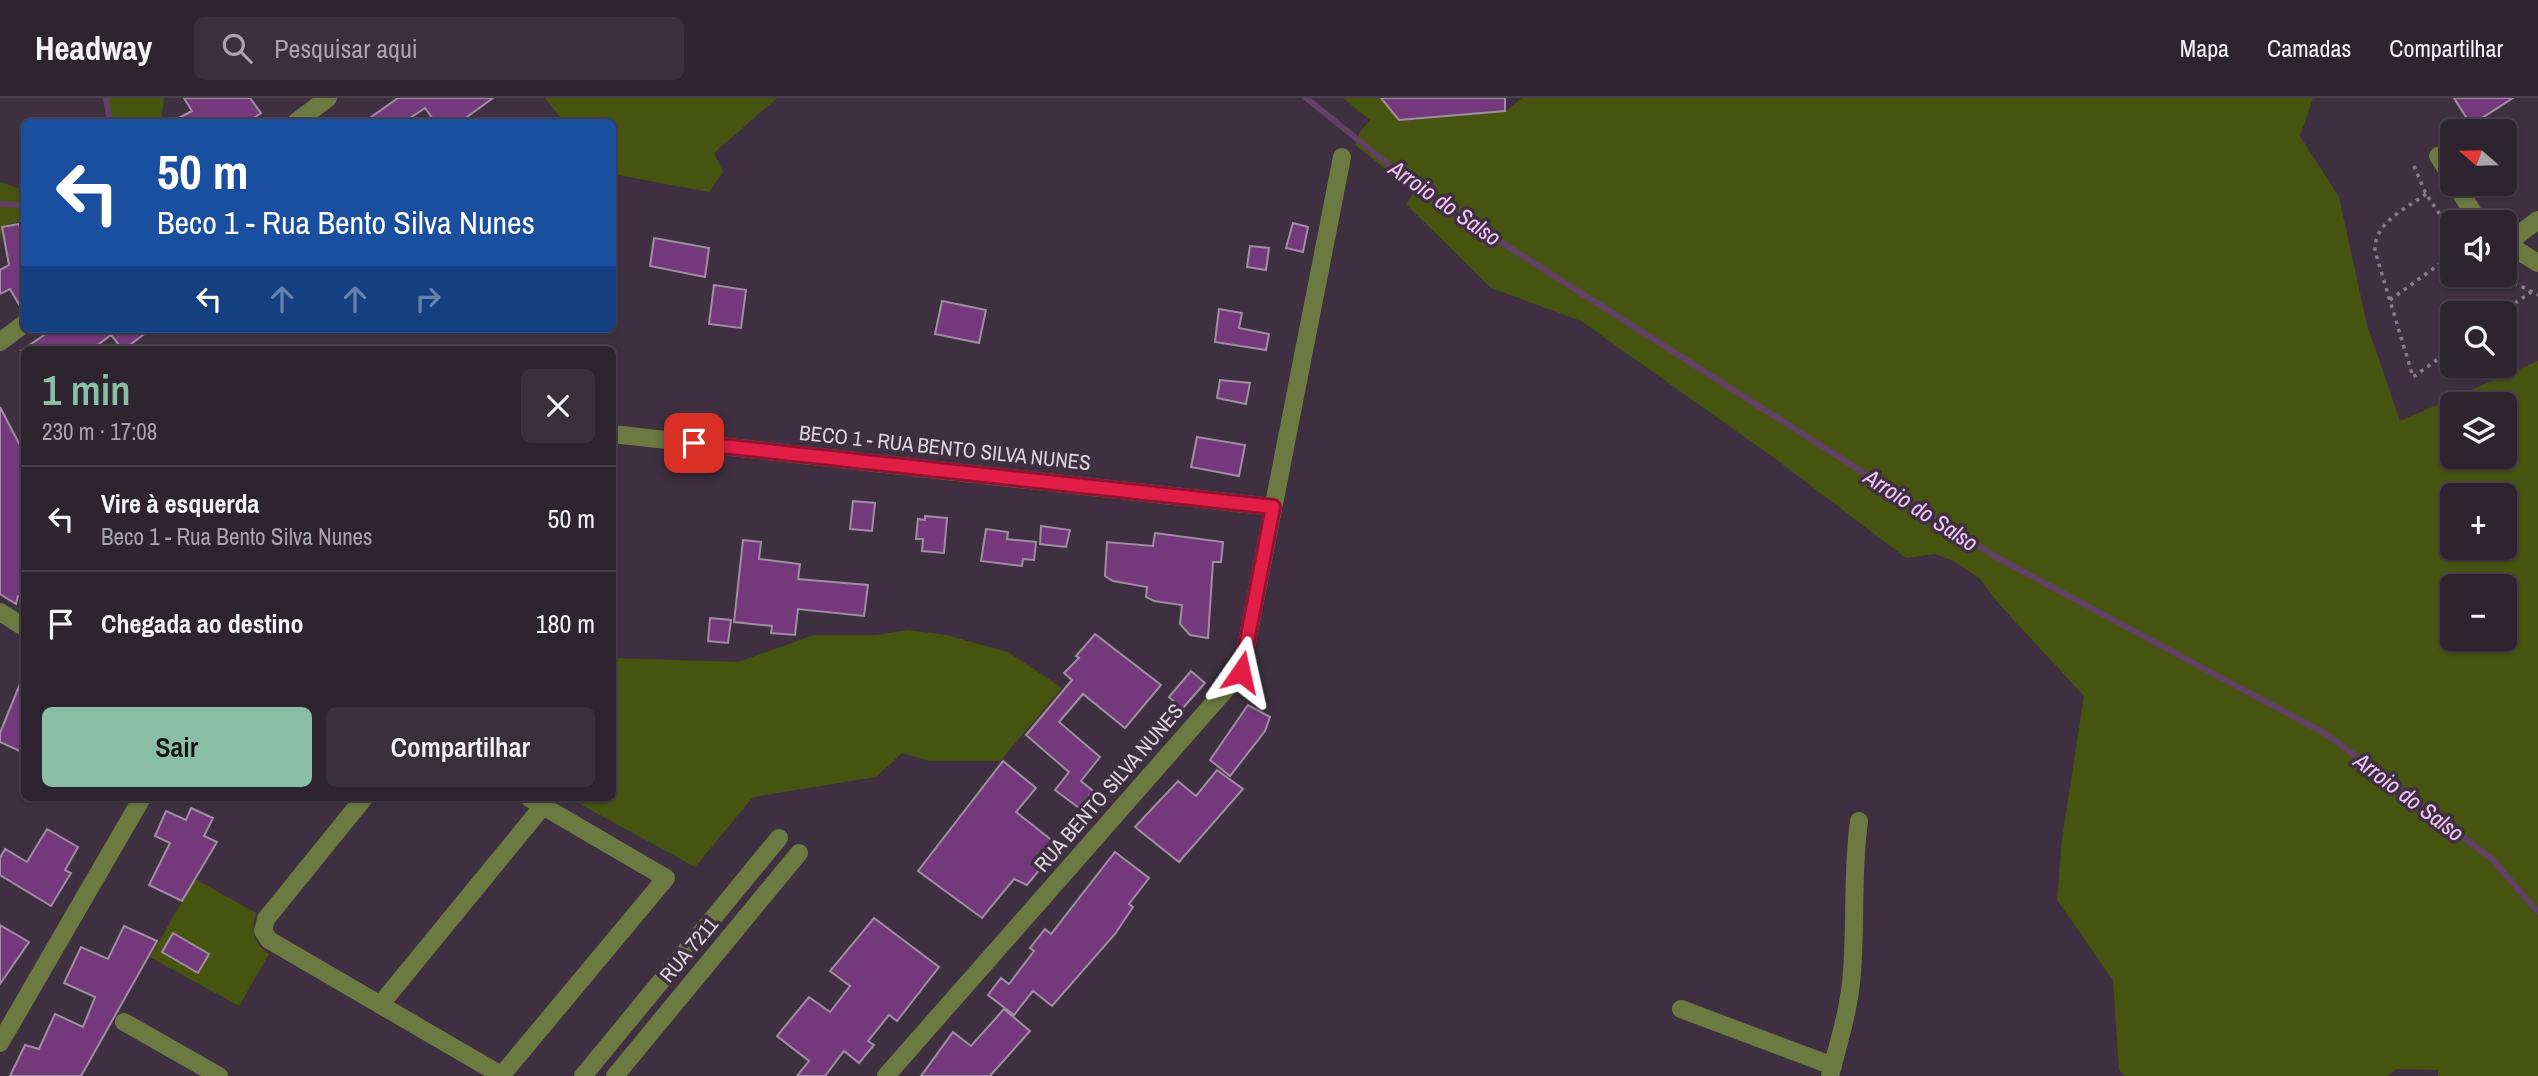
<!DOCTYPE html>
<html lang="pt">
<meta charset="utf-8">
<style>
:root{--surface:#2e2430;--page:#3a303c;--text:#f1f3f6;--muted:#a7a4ab;--line:#49414c;--accent:#8abfa5}
body{margin:0;font-family:"Archivo Narrow",sans-serif;background:var(--page);color:var(--text);height:100vh;display:flex;flex-direction:column;font-size:26px;white-space:nowrap}
*{box-sizing:border-box;margin:0}
p{font-size:23px;color:var(--muted)}
.icon{flex:none;width:38px;height:38px;fill:none;stroke:currentColor;stroke-width:2;stroke-linecap:round;stroke-linejoin:round}
.map{position:relative;flex:1;overflow:hidden}
.panel{position:absolute;left:21px;top:248px;width:595px;height:455px;display:flex;flex-direction:column;background:var(--surface);border-radius:10px;box-shadow:0 2px 5px #0004,0 0 0 2px var(--line)}
.panel>*{flex:none}
.guide{position:absolute;left:21px;top:21px;width:595px;height:214px;border-radius:10px;box-shadow:0 2px 5px #0004,0 0 0 2px var(--line);background:#1a4fa0;color:#fff;overflow:hidden}
.needle{width:46px;rotate:290deg}
.fabs{position:absolute;left:2440px;top:21px;display:grid;gap:14px}
.fabs a{display:grid;place-items:center;width:77px;height:77px;border-radius:10px;background:var(--surface);box-shadow:0 2px 5px #0004,0 0 0 2px var(--line);font-size:35px}
.pin{position:absolute;display:grid;place-items:center;width:60px;height:60px;color:#fff;margin:-30px;border-radius:14px;box-shadow:0 4px 10px #0006}
.me{position:absolute;width:77px;margin:-38px;rotate:11deg;stroke-linejoin:round;filter:drop-shadow(0 0 5px #0008)}
.turn{display:flex;align-items:center;gap:24px;height:147px;padding:0 21px;font-size:32px}
.turn .icon{width:91px;height:91px;stroke-width:2.5}
.turn b{display:block;font-size:49px;line-height:60px}
.lanes{display:flex;align-items:center;height:66px;padding:0 21px;background:#0003;justify-content:center;gap:35px;direction:ltr}
.lanes .off{opacity:.35}
.round{display:grid;place-items:center;flex:none;width:74px;height:74px;border-radius:10px;background:var(--page)}
.summary{display:flex;align-items:center;justify-content:space-between;height:119px;padding:0 21px}
h1{font-size:42px;font-weight:600;line-height:52px;color:var(--accent)}
.cta{display:flex;gap:14px;margin-top:auto;padding:14px 21px}
.cta a{flex:1;height:80px;border-radius:10px;background:var(--accent);color:#111;font-size:28px;font-weight:600;line-height:80px;text-align:center}
.cta a+a{background:var(--page);color:var(--text)}
ul{padding:0;list-style:none}
li{display:flex;align-items:center;gap:21px;height:105px;padding:0 21px;border-top:2px solid var(--line)}
li div{flex:1}
li b{display:block;font-size:26px}
li em{font-style:normal}
header{display:flex;align-items:center;gap:42px;box-sizing:border-box;height:98px;padding:0 35px;background:var(--surface);border-bottom:2px solid var(--line)}
header strong{font-size:33px}
nav{display:flex;gap:38px;margin-inline-start:auto;font-size:24px}
.search{width:490px;height:63px;background:var(--page);display:flex;align-items:center;gap:18px;box-sizing:border-box;padding:0 24px;border-radius:10px;color:var(--muted);font-size:26px}
.map>svg:first-child{display:block}
.green{fill:#47540f;fill-rule:evenodd}
.lines{fill:none;stroke-linecap:round;stroke-linejoin:round}
.stream{stroke:#624066;stroke-width:6}
.building{fill:#73397b;stroke:#9f8ea1;stroke-width:2}
.path{stroke:#887c8a;stroke-width:3.5;stroke-dasharray:3.5 5;stroke-linecap:butt}
.minor{stroke:#6c7a41;stroke-width:18}
.route-casing{stroke:#92132f;stroke-width:18}
.route{stroke:#e11d48;stroke-width:12}
.labels{text-anchor:middle;stroke-width:7;stroke-linejoin:round;paint-order:stroke}
.street-label{font-size:21px;fill:#ddd4de;stroke:#3e3040}
.water-label{font-size:23px;font-style:italic;fill:#f6c4fc;stroke:#3e3040}
</style>
<header>
<strong>Headway</strong>
<div class="search"><svg class="icon" aria-label="search" viewBox="0 0 24 24"><circle cx="10" cy="10" r="6"/><path d="M15 15l6 6"/></svg>Pesquisar aqui</div>
<nav><a>Mapa</a><a>Camadas</a><a>Compartilhar</a></nav>
</header>
<div class="map">
<svg width="2538" height="978" viewBox="0 0 2538 978">
<rect width="100%" height="100%" fill="#3e3040"/>
<path class="green" d="M109,0h55l-3,24h-50z
M545,0h232l-63,55 9,19 -14,20 -96,-18 -1,-52h-48z
M1343,0h38l18,22 107,-9 16,-13h791l-13,38 39,61 28,128 33,96 138,-60v715h-100v-6l-41,-1 -10,7h-262l-6,-6 -6,-90 -56,-80 5,-61 22,-143 -85,-92 -20,-26 -25,-17 -19,-7 -29,4 -133,-101 -192,-136 -90,-33 -85,-84 9,-13 15,-6 -14,-11 -29,-4 -32,-25 5,-13 10,-12zM2452,306h52v53h-52zM2452,397h52v53h-52zM2452,488h52v53h-52z
M0,84l24,8v30l-22,7 -2,17z
M908,532l38,5 62,17 54,36 -62,73h-71l-27,-8 -26,24 -123,20 -58,70 -126,-69h43l1,-140 125,4 76,-27h62z
M195,781l61,34c-5,17 -3,31 13,41l-30,52 -89,-49z"/>
<g class="lines">
<path class="stream" d="M106,0l4,24
M1306,0l121,97 569,362 330,177 166,125 46,53
M0,106l24,1"/>
</g>
<path class="building" d="M184,0h66l11,15 -13,9h-77l21,-11z
M398,0h95l-33,24h-25l-10,-14 -21,14h-40z
M1381,0h124v13l-106,9z
M2454,0h59l-42,27z
M1293,125l15,4 -5,25 -17,-4z
M19,126l5,17v72l-14,-24 -10,5v-24l9,-5 -7,-38z
M654,140l55,10 -4,29 -55,-11z
M1250,148l19,2 -3,22 -19,-3z
M714,187l32,5 -5,38 -32,-4z
M942,203l44,9 -7,33 -44,-9z
M1219,211l23,4 -3,15 30,6 -3,16 -51,-8z
M53,231h98l-28,21 -12,-15 -20,15h-69z
M1220,282l30,3 -4,21 -29,-6z
M0,309l24,46v144l-6,-1 -2,8 -16,-10z
M1197,339l48,8 -6,31 -48,-9z
M853,403l22,2 -3,28 -22,-2z
M925,418l22,2 -3,35 -22,-2 1,-12h-7l2,-20 7,1z
M1041,428l29,4 -4,17 -26,-3z
M986,431l22,3 -1,7 29,3 -2,18 -11,-1 -1,7 -41,-5z
M1155,435l68,9 -2,20h-8l-5,76 -18,-3 -10,-11 2,-19 -28,-4 -8,-4 1,-10 -34,-6 -8,-5 2,-34 46,4z
M743,442l18,2 -2,17 41,5 -2,15 70,6 -4,31 -66,-7 -3,26 -24,-2 1,-7 -38,-4z
M710,520l21,2 -3,23 -20,-2z
M1095,536l66,51 -36,43 -42,-34 -24,28 41,35 -19,24 12,10 -14,17 -24,-18 14,-18 -43,-37 46,-55 -8,-7 15,-15 -3,-2z
M1191,573l14,12 -23,26 -13,-12z
M24,576v79l-24,-11v-9z
M1248,607l22,12 -5,14 -35,45 -20,-16z
M1003,663l33,27 -20,24 43,34 -32,39 -13,-6 -32,39 -64,-47z
M1217,672l26,19 -64,73 -44,-35 43,-46 18,15z
M191,710l22,10 -9,18 13,6 -35,59 -33,-16 21,-42 -15,-7 11,-25 20,9z
M47,731l31,18 -13,23 6,3 -20,33 -51,-31v-17l5,-9 22,13z
M1115,754l34,26 -20,26 4,3 -18,27 -63,72 -19,-15 -19,24 -26,-20 13,-17 8,6 25,-33 -4,-3 15,-19 6,5z
M874,820l65,49 -42,54 -8,-6 -21,26 6,4 -15,18 -15,-12 -19,25h-28l12,-15 -32,-25 32,-39 21,15 20,-26 -20,-15z
M0,827l29,17 -29,42z
M124,828l33,15 -76,135h-71l15,-31 14,4 16,-35 28,13 12,-30 -31,-14 17,-36 27,12z
M173,835l36,21 -11,19 -36,-21z
M1004,911l26,22 -40,45h-69l32,-44 18,14z"/>
<g class="lines">
<path class="path" d="M2414,68l12,28 26,38
M2426,96c-19,14 -53,29 -51,57l38,126 39,-28
M2499,177l39,20
M2390,202l62,-45
M2501,215l30,-21"/>
<path class="minor" d="M296,24l32,-24
M2438,58l14,22
M2455,86l19,30 8,8
M2504,144l34,21
M2506,146l32,-24
M0,244l24,-18
M612,336l661,73
M0,514l24,15
M364,700l-98,121 -3,12 6,9 232,135
M380,907l163,-199
M1681,911l152,57
M124,924l95,54
M0,945l142,-245
M501,978l165,-198 -137,-80
M583,978l196,-238
M615,978l184,-223
M886,978l355,-404 101,-515
M1830,978c9,-35 20,-69 22,-105 4,-50 0,-100 7,-150"/>
</g>
<g class="lines">
<defs>
<path id="route" d="M694,345l579,64 -32,165"/>
</defs>
<use href="#route" class="route-casing"/>
<use href="#route" class="route"/>
</g>
<g class="labels">
<g class="street-label">
<text transform="translate(945 350) rotate(6)" y="7">BECO 1 - RUA BENTO SILVA NUNES</text>
<text transform="translate(1109 690) rotate(-49)" y="7">RUA BENTO SILVA NUNES</text>
<text transform="translate(689 852) rotate(-50)" y="7">RUA 7211</text>
</g>
<g class="water-label">
<text transform="translate(1445 105) rotate(35)" y="8">Arroio do Salso</text>
<text transform="translate(1921 412) rotate(33)" y="8">Arroio do Salso</text>
<text transform="translate(2409 699) rotate(37)" y="8">Arroio do Salso</text>
</g>
</g>
</svg>
<div class="fabs">
<a><svg class="needle" viewBox="-14 -14 28 28"><path d="M0-13l5 13h-10z" fill="#e53935"/><path d="M0 13l5-13h-10z" fill="#a7a4ab"/></svg></a>
<a><svg class="icon" aria-label="sound" viewBox="0 0 24 24"><path d="M4 9h4l5-4v14l-5-4H4zM17 9q2 3 0 6"/></svg></a>
<a><svg class="icon" aria-label="search" viewBox="0 0 24 24"><circle cx="10" cy="10" r="6"/><path d="M15 15l6 6"/></svg></a>
<a><svg class="icon" aria-label="layers" viewBox="0 0 24 24"><path d="M12 4l9 5-9 5-9-5zM3 14l9 5 9-5"/></svg></a>
<a>+</a>
<a>−</a>
</div>
<div class="pin" style="left:694px;top:345px;background:#d93025"><svg class="icon" aria-label="arrive" viewBox="0 0 24 24"><path d="M6 21V4h12l-3 4 3 4H6"/></svg></div>
<svg class="me" style="left:1241px;top:574px" viewBox="-20 -20 40 40"><path d="M0-17L14 15 0 8-14 15z" fill="#e11d48" stroke="#fff" stroke-width="4"/></svg>
<div class="guide">
<div class="turn"><svg class="icon" aria-label="left" viewBox="0 0 24 24"><path d="M17 20v-9H6M10 6l-5 5 5 5"/></svg><div><b>50 m</b>Beco 1 - Rua Bento Silva Nunes</div></div>
<div class="lanes"><svg class="icon" aria-label="left" viewBox="0 0 24 24"><path d="M17 20v-9H6M10 6l-5 5 5 5"/></svg><svg class="icon off" aria-label="ahead" viewBox="0 0 24 24"><path d="M12 20V5M6 11l6-6 6 6"/></svg><svg class="icon off" aria-label="ahead" viewBox="0 0 24 24"><path d="M12 20V5M6 11l6-6 6 6"/></svg><svg class="icon off" aria-label="right" viewBox="0 0 24 24"><path d="M7 20v-9h11M14 6l5 5-5 5"/></svg></div>
</div>
<section class="panel">
<div class="summary"><div><h1>1 min</h1><p>230 m · 17:08</p></div><a class="round"><svg class="icon" aria-label="close" viewBox="0 0 24 24"><path d="M6 6l12 12M18 6L6 18"/></svg></a></div>
<ul>
<li><svg class="icon" aria-label="left" viewBox="0 0 24 24"><path d="M17 20v-9H6M10 6l-5 5 5 5"/></svg><div><b>Vire à esquerda</b><p>Beco 1 - Rua Bento Silva Nunes</p></div><em>50 m</em></li>
<li><svg class="icon" aria-label="arrive" viewBox="0 0 24 24"><path d="M6 21V4h12l-3 4 3 4H6"/></svg><div><b>Chegada ao destino</b></div><em>180 m</em></li>
</ul>
<div class="cta"><a>Sair</a><a>Compartilhar</a></div>
</section>
</div>
